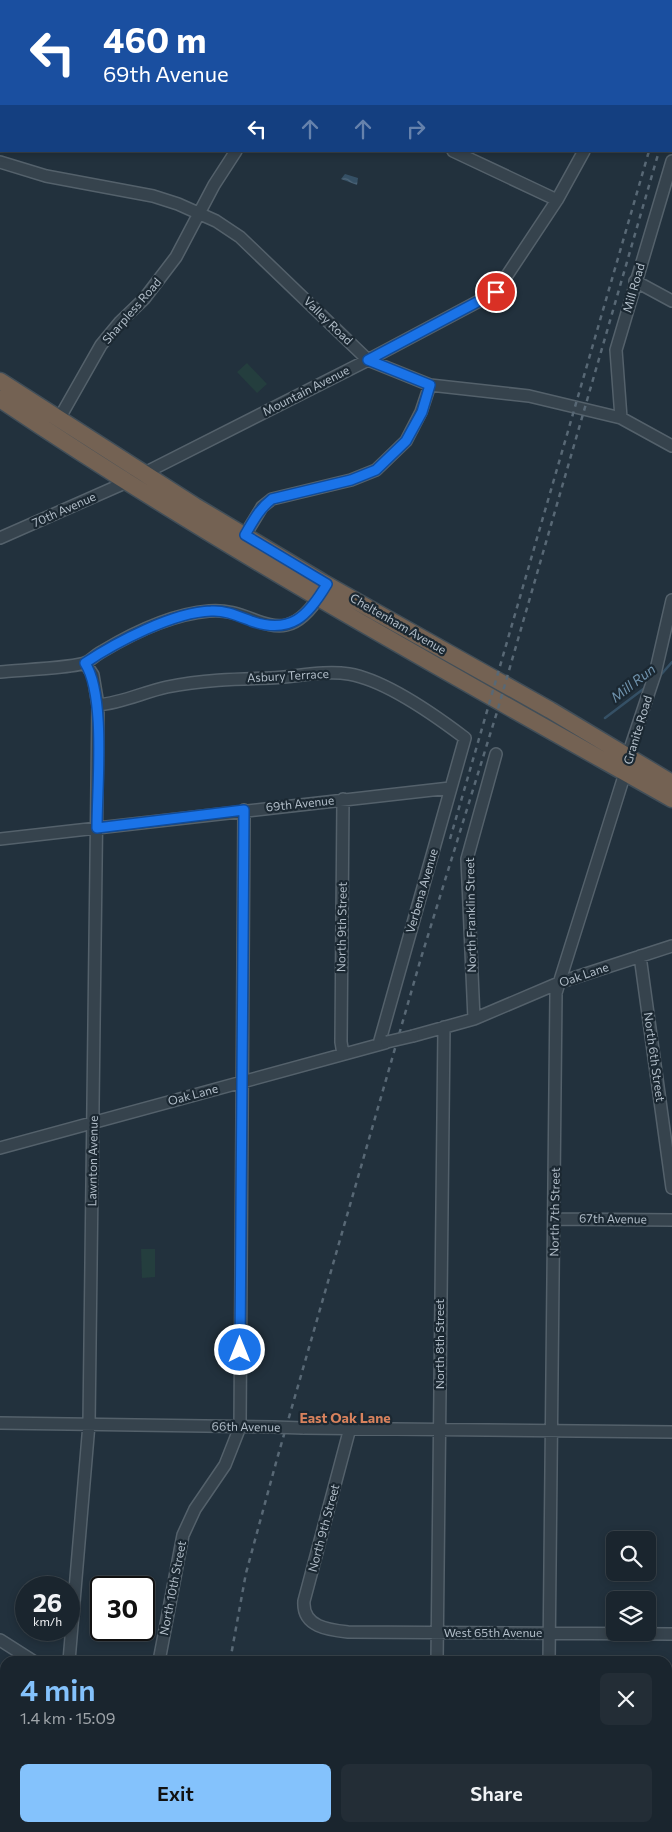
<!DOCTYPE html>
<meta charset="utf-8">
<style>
:root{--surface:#1a252e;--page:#232d36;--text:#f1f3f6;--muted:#9fa5aa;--line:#38424a;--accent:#84c2fc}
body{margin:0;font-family:Commissioner,sans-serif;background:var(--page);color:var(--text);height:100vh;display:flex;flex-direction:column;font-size:19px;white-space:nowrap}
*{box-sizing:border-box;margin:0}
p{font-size:16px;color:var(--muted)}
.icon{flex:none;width:28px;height:28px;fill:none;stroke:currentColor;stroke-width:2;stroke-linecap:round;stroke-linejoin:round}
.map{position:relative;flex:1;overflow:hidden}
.sheet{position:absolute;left:0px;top:1656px;width:672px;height:176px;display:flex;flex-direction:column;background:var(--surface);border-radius:15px 15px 0 0;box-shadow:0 2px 8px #0003,0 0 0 1px var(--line)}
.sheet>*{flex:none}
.guide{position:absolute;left:0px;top:0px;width:672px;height:152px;box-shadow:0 2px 8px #0003,0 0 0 1px var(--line);background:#1a4fa0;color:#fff;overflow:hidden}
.tools{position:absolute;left:606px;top:1531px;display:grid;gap:10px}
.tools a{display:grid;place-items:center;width:50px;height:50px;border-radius:8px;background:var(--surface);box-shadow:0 2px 8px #0003,0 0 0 1px var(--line);font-size:25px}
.speed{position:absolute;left:15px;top:1576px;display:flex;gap:10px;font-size:25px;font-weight:700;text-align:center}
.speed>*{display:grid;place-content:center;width:65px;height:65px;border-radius:50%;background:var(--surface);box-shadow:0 2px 8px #0003,0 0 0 1px var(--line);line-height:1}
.speed small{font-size:12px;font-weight:400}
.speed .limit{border:2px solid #111;border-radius:8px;background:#fff;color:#111}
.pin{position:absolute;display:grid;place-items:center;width:42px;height:42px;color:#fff;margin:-21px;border:2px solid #fff;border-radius:50%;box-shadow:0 1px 5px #0007}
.me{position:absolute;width:55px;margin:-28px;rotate:0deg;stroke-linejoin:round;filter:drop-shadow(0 0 4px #0008)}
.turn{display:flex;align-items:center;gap:18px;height:105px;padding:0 20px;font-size:22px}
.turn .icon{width:65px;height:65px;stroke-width:2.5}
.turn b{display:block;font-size:35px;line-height:42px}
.lanes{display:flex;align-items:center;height:48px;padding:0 20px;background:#0003;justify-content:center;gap:25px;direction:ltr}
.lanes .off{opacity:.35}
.round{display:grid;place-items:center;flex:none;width:52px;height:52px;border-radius:8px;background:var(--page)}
.head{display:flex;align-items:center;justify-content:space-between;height:85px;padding:0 20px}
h1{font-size:30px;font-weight:600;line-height:38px;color:var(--accent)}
.cta{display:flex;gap:10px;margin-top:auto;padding:10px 20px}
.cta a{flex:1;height:58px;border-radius:8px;background:var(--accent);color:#111;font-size:20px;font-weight:600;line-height:58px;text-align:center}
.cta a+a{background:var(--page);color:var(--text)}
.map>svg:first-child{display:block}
.pitch{fill:#243e3e}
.water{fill:url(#water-waves)}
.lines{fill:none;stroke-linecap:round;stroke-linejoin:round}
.stream{stroke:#355065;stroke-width:2.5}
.minor-casing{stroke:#54616b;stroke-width:14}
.highway-casing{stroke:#414e58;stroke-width:19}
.minor{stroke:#36434d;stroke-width:11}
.highway{stroke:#746253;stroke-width:16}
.rail{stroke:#586875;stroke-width:2.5;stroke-dasharray:5 5;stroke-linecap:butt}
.minor-bridge-casing{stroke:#54616b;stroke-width:14;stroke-linecap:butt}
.minor-bridge{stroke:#36434d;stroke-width:11}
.route-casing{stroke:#114b97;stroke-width:12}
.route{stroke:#1a73e8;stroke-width:9}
.labels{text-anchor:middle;stroke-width:4.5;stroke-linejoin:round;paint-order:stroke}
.street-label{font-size:12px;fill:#b2bec9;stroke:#1b2832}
.water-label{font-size:14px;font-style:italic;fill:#7093ad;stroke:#1b2832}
.neighbourhood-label{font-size:14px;font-weight:bold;fill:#d8825d;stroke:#1b2832}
</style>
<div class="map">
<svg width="672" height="1832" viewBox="0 0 672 1832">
<defs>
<pattern id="water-waves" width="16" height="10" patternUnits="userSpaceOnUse" patternTransform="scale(1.25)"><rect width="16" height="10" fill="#355065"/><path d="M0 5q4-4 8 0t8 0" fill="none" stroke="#50677a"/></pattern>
</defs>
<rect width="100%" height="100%" fill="#22313d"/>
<path class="pitch" d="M247,363l20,21 -10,9 -20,-21z
M141,1249h14v28l-13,1z"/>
<path class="water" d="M345,174l13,4 -1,7 -16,-6z"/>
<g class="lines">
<path class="stream" d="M658,678l14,-16
M605,718l41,-31"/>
<defs>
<path id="minor" d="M178,0l2,1
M481,0l2,1
M33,1v-1
M666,1l1,-1
M0,87l1,-3
M453,151l104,49
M0,162l46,14 107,20 25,8 38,17 24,16 128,123 62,25 99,11 92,22 51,28
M635,281l37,20
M621,418l-5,-68 56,-189
M59,419l42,-74 19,-23 24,-23 32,-42 38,-72 22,-34
M245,535l17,-28 10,-8 79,-19 25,-10 30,-29 15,-29 9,-27
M0,538l127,-56 241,-122 128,-68 61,-92 27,-49
M0,672c16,-2 76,-4 87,-10 5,-3 10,-8 16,-11 30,-18 70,-37 106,-40 48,-5 73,47 113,-19
M98,705c24,-2 46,-13 69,-18 34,-7 68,-8 103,-9 26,-1 53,-8 79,-4 36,6 87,42 116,64l-86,306
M343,799l-2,243 2,12
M0,839l450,-51
M640,956l32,232
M474,1019l-7,-160 29,-105
M413,1036l61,-17 87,-37 111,-36
M0,1148l385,-105
M555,1219l117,1
M0,1423l273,4
M303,1428l369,4
M350,1428l-46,173c-2,26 25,29 44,31l324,2
M0,1640l33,21
M69,1661l20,-237 9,-719 -5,-30 -8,-12
M159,1661l24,-126 12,-26 30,-44 15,-38 4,-617
M437,1661l7,-634
M549,1661l7,-668 69,-220 2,-15 28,-84 17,-74
M668,1807h4
M150,1828l1,4
M547,1828v4
M55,1832l1,-4
M295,1832l4,-4"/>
<path id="highway" d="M0,381l195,125 127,76 228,128 122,73
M0,399c216,146 445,272 672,400"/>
</defs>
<use href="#minor" class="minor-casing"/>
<use href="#highway" class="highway-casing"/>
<use href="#minor" class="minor"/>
<use href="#highway" class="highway"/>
<path class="rail" d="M671,67l1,-3
M671,106l1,-3
M450,839l199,-688
M230,1661l16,-88 31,-114 144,-501 76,-246 162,-561
M221,1828v4"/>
<defs>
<path id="minor-bridge" d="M387,1042l26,-6
M273,1427l30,1"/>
</defs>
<use href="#minor-bridge" class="minor-bridge-casing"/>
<use href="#minor-bridge" class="minor-bridge"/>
</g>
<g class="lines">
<defs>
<path id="route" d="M240,1350l4,-540 -147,18c0,-42 9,-132 -12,-165 31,-21 89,-51 126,-52 14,-1 27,5 40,10 40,14 57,-5 76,-37l-82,-49c8,-14 14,-26 27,-36l79,-19 25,-10 30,-29 16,-29 8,-27 -62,-25 128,-68"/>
</defs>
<use href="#route" class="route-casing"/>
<use href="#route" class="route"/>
</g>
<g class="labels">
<g class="street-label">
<text transform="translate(634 288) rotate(-74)" y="4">Mill Road</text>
<text transform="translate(132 311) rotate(-49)" y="4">Sharpless Road</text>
<text transform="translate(328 321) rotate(44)" y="4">Valley Road</text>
<text transform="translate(306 391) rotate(-27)" y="4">Mountain Avenue</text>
<text transform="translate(64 510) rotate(-24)" y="4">70th Avenue</text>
<text transform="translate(398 624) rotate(30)" y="4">Cheltenham Avenue</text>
<text transform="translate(288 676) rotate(-3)" y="4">Asbury Terrace</text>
<text transform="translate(638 730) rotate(-73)" y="4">Granite Road</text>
<text transform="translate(300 804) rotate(-6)" y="4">69th Avenue</text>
<text transform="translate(422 891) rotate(-74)" y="4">Verbena Avenue</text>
<text transform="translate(471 915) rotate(-91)" y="4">North Franklin Street</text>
<text transform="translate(342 927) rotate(-89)" y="4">North 9th Street</text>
<text transform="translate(584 975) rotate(-19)" y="4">Oak Lane</text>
<text transform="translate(654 1057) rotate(82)" y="4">North 6th Street</text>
<text transform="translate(193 1095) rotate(-15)" y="4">Oak Lane</text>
<text transform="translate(93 1161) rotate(-89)" y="4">Lawnton Avenue</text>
<text transform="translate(555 1212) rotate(-89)" y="4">North 7th Street</text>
<text transform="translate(613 1219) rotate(1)" y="4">67th Avenue</text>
<text transform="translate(440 1344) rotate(-90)" y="4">North 8th Street</text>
<text transform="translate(246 1427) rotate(1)" y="4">66th Avenue</text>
<text transform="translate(324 1528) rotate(-75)" y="4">North 9th Street</text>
<text transform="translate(173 1588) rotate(-79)" y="4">North 10th Street</text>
<text x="493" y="1637">West 65th Avenue</text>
</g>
<g class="water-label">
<text transform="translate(633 683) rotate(-38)" y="5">Mill Run</text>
</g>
<g class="neighbourhood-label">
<text x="345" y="1423">East Oak Lane</text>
</g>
</g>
</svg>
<div class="tools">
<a><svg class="icon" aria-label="search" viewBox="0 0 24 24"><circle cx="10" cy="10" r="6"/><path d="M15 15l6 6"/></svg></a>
<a><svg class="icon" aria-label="layers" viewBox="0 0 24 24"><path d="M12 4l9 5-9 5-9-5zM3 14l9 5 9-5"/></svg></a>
</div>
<div class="speed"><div>26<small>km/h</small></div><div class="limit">30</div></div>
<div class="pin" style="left:496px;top:292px;background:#d93025"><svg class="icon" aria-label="arrive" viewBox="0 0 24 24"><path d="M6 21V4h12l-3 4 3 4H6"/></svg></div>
<svg class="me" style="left:240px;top:1350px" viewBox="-20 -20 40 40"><circle r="17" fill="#1a73e8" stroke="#fff" stroke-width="3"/><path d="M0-11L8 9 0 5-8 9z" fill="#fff"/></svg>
<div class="guide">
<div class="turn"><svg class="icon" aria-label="left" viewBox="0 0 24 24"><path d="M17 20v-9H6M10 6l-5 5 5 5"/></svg><div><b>460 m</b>69th Avenue</div></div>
<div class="lanes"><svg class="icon" aria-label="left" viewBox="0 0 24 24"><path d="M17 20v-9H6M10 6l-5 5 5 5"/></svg><svg class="icon off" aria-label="ahead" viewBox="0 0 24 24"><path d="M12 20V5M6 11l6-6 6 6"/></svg><svg class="icon off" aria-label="ahead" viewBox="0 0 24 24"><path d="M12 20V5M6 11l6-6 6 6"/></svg><svg class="icon off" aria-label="right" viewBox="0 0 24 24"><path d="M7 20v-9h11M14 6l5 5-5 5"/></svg></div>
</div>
<section class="sheet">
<div class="head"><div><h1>4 min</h1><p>1.4 km · 15:09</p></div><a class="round"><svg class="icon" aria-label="close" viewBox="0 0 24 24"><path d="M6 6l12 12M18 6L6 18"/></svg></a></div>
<div class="cta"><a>Exit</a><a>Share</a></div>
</section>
</div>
